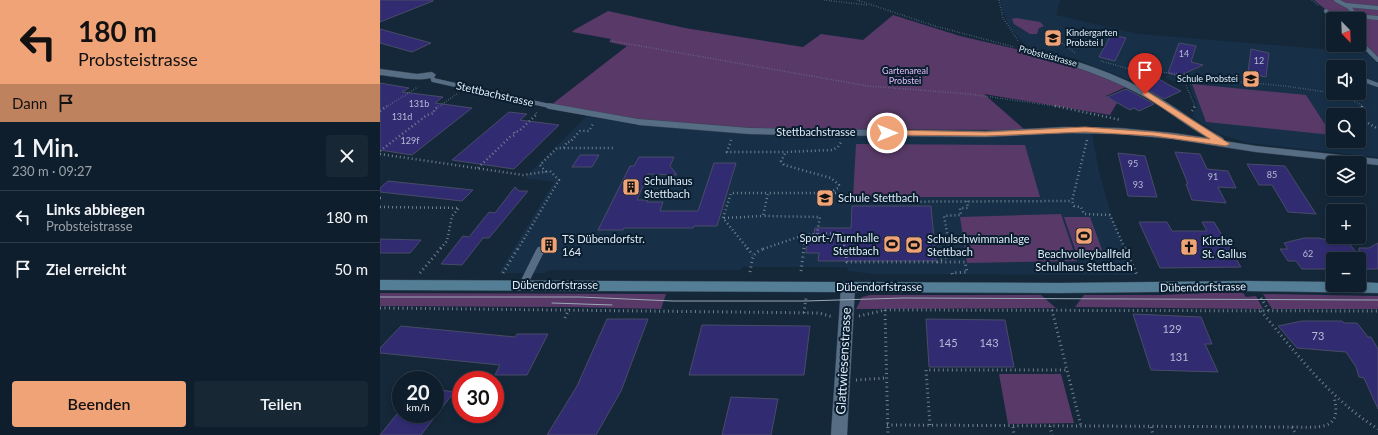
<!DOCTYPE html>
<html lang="de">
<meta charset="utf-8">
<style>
:root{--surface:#0f1e2c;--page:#182734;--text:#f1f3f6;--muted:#9ba2a9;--line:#2f3c48;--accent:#efa377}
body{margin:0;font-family:Lato,sans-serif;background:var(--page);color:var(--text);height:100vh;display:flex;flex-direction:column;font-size:15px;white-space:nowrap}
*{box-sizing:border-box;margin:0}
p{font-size:13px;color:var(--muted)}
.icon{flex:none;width:22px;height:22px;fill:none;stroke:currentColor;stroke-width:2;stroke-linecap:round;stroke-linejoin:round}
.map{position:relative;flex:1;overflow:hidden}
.side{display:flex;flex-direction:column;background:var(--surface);width:380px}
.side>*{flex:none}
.banner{background:#efa377;color:#111;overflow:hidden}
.needle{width:26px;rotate:157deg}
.buttons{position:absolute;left:946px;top:12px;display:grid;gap:8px}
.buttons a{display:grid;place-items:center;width:40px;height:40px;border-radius:4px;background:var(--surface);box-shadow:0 2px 6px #0003,0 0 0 1px var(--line);font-size:20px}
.speed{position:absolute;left:12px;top:371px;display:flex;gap:8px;font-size:20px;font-weight:700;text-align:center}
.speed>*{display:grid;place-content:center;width:52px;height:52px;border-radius:50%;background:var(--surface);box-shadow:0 2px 6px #0003,0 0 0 1px var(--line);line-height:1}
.speed small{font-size:10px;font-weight:400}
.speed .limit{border:6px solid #d22;background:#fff;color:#111}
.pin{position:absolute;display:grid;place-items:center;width:34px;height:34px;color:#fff;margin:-41px -17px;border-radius:50% 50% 50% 0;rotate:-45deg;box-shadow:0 0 4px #0007}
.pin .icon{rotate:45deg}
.me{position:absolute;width:44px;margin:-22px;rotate:90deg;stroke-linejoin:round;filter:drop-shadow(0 0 3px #0008)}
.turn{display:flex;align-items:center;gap:14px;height:84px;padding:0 12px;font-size:18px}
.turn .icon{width:52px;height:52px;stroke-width:2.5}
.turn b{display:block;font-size:28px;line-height:34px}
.then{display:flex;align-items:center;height:38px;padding:0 12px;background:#0003;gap:8px;font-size:15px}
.round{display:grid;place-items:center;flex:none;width:42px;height:42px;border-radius:4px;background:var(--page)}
.headline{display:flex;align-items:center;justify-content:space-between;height:68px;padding:0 12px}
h1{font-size:24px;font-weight:600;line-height:30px}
.cta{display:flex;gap:8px;margin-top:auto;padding:8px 12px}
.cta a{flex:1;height:46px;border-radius:4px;background:var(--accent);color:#111;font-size:16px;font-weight:600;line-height:46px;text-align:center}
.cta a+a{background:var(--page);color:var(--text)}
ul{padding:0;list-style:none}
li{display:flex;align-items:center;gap:12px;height:52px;padding:0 12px;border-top:1px solid var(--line)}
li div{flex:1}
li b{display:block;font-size:15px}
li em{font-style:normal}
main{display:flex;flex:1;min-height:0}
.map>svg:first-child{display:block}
.built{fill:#173048;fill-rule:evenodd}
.green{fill:#583967}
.building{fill:#312c72;stroke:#494b66}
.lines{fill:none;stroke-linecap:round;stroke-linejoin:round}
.lane-far2-casing{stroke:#364555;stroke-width:4.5}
.lane-far1-casing{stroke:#364555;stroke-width:6}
.lane-casing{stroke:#364555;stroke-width:8}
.street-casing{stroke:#364555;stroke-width:1}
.secondary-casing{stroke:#364555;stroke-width:1}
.path-far2{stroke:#708190;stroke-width:1.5;stroke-dasharray:0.5 2;stroke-linecap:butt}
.path-far1{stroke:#708190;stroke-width:2.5;stroke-dasharray:1 3;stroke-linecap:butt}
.path{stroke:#708190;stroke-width:3;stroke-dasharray:1 3.5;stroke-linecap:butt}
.lane-far2{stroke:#576d84;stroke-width:4}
.lane-far1{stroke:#576d84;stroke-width:5.5}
.lane{stroke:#576d84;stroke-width:8}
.street{fill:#576d84;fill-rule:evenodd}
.secondary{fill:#547e95;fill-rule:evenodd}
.tram{stroke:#9aaab8;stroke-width:1}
.route{fill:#efa377;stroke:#9b6a4d}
.labels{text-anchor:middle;stroke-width:4;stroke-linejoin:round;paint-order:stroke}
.far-poi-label{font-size:9px;fill:#dfecf8;stroke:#0a1e30;text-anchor:start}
.number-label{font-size:9px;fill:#b4bcd6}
.far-street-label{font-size:9px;fill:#dfecf8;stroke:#0a1e30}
.far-park-label{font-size:9px;fill:#e4bff8;stroke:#0a1e30}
.street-label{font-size:11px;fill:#dfecf8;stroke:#0a1e30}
.poi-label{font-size:11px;fill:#dfecf8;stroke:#0a1e30;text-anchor:start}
.near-number-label{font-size:11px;fill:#b4bcd6}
.near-street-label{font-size:13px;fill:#dfecf8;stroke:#0a1e30}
</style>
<main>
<section class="side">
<div class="banner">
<div class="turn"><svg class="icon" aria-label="left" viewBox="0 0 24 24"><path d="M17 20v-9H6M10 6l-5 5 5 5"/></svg><div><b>180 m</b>Probsteistrasse</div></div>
<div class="then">Dann<svg class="icon" aria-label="arrive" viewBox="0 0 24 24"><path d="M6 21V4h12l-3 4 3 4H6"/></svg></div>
</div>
<div class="headline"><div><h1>1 Min.</h1><p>230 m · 09:27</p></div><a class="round"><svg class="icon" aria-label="close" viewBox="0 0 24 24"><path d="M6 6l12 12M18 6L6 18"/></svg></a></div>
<ul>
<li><svg class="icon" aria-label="left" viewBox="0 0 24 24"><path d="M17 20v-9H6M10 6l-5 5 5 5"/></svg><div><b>Links abbiegen</b><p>Probsteistrasse</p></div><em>180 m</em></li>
<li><svg class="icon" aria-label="arrive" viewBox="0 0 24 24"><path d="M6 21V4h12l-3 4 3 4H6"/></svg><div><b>Ziel erreicht</b></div><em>50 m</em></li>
</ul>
<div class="cta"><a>Beenden</a><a>Teilen</a></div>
</section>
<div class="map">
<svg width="998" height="435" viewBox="0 0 998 435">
<rect width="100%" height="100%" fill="#14283a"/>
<path class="built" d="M621,0h59l-4,15 82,19 231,19 9,11v93l-129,-14 -30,-9 -27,-17 5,-11 -8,-22 -13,-1 -11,-6 4,-3 -13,-2 -19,-1 -8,9 -50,-20 -54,-15 -16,-19 -7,-16zM953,67h26v26h-26zM953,115h26v26h-26z
M207,116l26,5 135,12 42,2h237l39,-3 26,1 7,39 12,43 24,60 -261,-1 -26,-3 -1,-4h-105l-1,3h-191l-6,3h-45l55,-91 -30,-4z"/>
<path class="green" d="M934,0h64v58l-19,-20v-19h-22z
M228,11l77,17 118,19 18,-13 42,6 30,-25 67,21 64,15 59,17 43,19 -20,9 11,7 -7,12 -126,-21 41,36 -275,-1 -133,-12 -66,-12 76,-59 -18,-4 2,-3 -39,-7 2,-2z
M636,18l24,4 4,4 -5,2 -2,6h-7l-16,-10 -2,-5z
M812,84l114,11 26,40 -126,-13z
M476,144l169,1 15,52h-187z
M681,214l16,47 -110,2 -7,-46z
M684,217h26l14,38h-27z
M0,293l286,1 -5,15 -91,-2 -190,-1z
M828,293h35l3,4 10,-1 7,13 -188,-2 9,-12h75z
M883,294l115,2v13h-106z
M490,295h171l15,13 -200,1 6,-12z
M619,374h62l13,49 -66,1z"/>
<path class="building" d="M0,0h53v1l-53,21z
M0,29l51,14 -19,9 -32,-9z
M731,35l15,3 -11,23 -16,-4z
M799,43l17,3 -5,16 12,3 -24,11 -11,-3z
M871,49l18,4 -3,24 -18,-4z
M774,76l15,9 12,6 -17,8 -27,-15z
M0,83l29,5 -7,4 41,5 -8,6 37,5 -60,47 -32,-5z
M746,89l10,5 18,10 -15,7 -5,-3 -4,2 -23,-13z
M129,112l18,2 -7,6 39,5 -45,44 -62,-9z
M795,152l25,2 7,15 21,2 8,17 -18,-1 8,16 -34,-3 -6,-16h2z
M738,153l27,3 12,41 -29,-1z
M200,155h19l-7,12h-20z
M259,157h35l-4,9 7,9 -29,-1 -11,26h11l-1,2h16l-3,9h38l16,-48h22l-19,63h-23l-1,2h-69l-1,2h-25l32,-64h4z
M867,164l38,2 31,48 -28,-2 -16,-27h-13z
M8,181l85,9 -11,11 -82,-9v-4z
M135,187l4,4h9l-39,47h-6l-21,27 -21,-1 22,-28 6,1 20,-25 6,1z
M472,206h79l5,55h-118l1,-8h-13l1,-11h6l2,-14h36z
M759,222h28l5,9h35l-5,-9h12l27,45 -81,1z
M924,238h14l11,2 1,2h18l11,14v-8h10l9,-5v26h-19v-10h-26v10h-31l-6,-8h-8l-8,-12h8l-4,-6z
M0,239l41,1 -11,13h-30z
M753,314l68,3 11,27h-7l13,28 -67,-2z
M227,319h41l-27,72 -25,44h-49l30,-49z
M546,319l79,1 9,47h-85z
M922,321h40l2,2h13l11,14h3l7,12v60l-14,-31 -5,-1 -3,-10 -10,-15 -49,-4 -19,-22z
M322,325l108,1 -6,49h-115z
M21,326l114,11 2,-3h31l-21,41h-32l5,-10 -120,-12v-5z
M55,389l19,3 -33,43h-41l17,-21h38z
M351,397l47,2 -7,36h-49z"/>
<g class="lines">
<defs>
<path id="lane-far2" d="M956,0l13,7 7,9 22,2
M966,5l32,3
M946,11l9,8
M979,41l19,19
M52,75l1,5 121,27
M984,80l14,5"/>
<path id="lane-far1" d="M169,106l90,16"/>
<path id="lane" d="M143,285l17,-34"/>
<path id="street" d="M641,47h6c45,12 90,26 131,50 22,13 42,29 65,41l1,3 32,5 122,13v6l-122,-13 -83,-13 -53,-5 -55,-1 -79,4 -195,-2 -42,-1 -110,-9 -5,-3 5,-3 110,9 42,1 195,2 79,-4 55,1 53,5 35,5c-20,-11 -37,-25 -56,-37 -41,-24 -86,-38 -131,-50l-1,-2z
M0,69l37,5 15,-2 4,3c-9,9 -43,1 -56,0z
M468,282l5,1 2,4 -8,148h-16l10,-148 2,-4z"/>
<path id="secondary" d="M0,280l680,3 186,-2 87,1v3h26v-3l19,1v10l-132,-2 -186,2 -680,-3z"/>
</defs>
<use href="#lane-far2" class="lane-far2-casing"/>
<use href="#lane-far1" class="lane-far1-casing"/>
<use href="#lane" class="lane-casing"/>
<use href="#street" class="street-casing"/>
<use href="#secondary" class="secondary-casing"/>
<path class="path-far2" d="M444,0l43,5
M477,0l78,26 79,21
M619,0l4,18 16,24
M932,0l7,6
M232,41l256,45 101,8 93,13
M680,42l15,11
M721,61l32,9
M801,74l14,32 -1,1
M749,75l4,-5 48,4 25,5 79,7 48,7
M954,93l6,1 22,11v2
M6,107l32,-20
M58,107l19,-13"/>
<path class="path-far1" d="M675,106l66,14
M982,106l1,14 15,9
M0,111l7,-5
M812,111l3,-5
M979,126l4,-6
M351,140l-4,12h59
M707,140l-15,61 2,5 7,1 3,7 26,1 15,34
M184,148l3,-6h3l10,-11h9l4,-7
M0,151l47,-36 7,-2v-3l5,-4
M0,154l143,21 27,-4 9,9 -41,69
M98,168l32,-31 5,-2 -1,-3 5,-1 18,-17 -1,-1
M166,172l-6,-7 17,-17h57
M451,193h8l3,9 230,-1
M0,198h2
M0,207l79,1 -7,8 -5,25 -7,8
M344,218l39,-2
M368,249l-25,-31 8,-25h37
M383,249l41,-14 13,-1 3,-17 -57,-1 5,-23h55l8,-1 7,-4 1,-3 -8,-7 -47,-13 -3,-4 5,-9 46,-2 6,-3 3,-5
M424,249l1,-10 12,-5 25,-1 3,16
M570,249l-6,-33 17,-1 -1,-7h8l-1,-7"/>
<path class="path" d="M367,248l6,7
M465,248l2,14h118l2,10 -15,1 1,3
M745,248l12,27
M571,255h15
M557,262l14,-7 -1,-7
M421,271l3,-23
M370,272c3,-15 1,-19 16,-24
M40,273l21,-25
M123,273l15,-25
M881,298l8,13
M0,308l439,5 14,4
M505,310l3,125
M672,310l29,116
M881,311c36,43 69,88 117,118
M424,313l2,-15
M479,316l26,-6 493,1
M185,318l4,-9
M476,380l29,-2
M507,425l405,2 4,8
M550,425l-4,-55h141
M670,426l2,9
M633,427l1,8
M771,427l2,8
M912,427c26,0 51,5 42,-30"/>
<use href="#lane-far2" class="lane-far2"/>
<use href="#lane-far1" class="lane-far1"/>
<use href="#lane" class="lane"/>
<use href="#street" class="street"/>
<use href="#secondary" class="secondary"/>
<path class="tram" d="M0,297h200l93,4h133l97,-3 475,2
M172,303l60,2"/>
</g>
<path class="route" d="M763,92h5l82,52 -4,2 -72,-10 -69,-4 -99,4 -99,-1 -4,-2 4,-3 99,2 99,-5 69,5 56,7 -67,-44z"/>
<defs>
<symbol id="school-square" viewBox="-11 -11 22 22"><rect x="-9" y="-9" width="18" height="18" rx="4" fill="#efa377" stroke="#0a1e30"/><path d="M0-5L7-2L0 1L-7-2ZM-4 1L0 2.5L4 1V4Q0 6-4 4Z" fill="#111"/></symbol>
<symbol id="building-square" viewBox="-11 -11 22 22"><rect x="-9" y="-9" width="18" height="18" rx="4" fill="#efa377" stroke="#0a1e30"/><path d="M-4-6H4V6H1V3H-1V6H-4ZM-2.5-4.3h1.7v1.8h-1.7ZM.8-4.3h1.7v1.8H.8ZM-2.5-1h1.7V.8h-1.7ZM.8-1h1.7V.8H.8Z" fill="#111"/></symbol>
<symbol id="stadium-square" viewBox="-11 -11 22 22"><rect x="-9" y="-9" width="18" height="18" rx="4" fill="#efa377" stroke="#0a1e30"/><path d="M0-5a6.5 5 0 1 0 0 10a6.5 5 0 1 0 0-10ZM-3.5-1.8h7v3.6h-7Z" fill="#111"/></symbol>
<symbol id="church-square" viewBox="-11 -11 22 22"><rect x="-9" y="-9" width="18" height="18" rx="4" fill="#efa377" stroke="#0a1e30"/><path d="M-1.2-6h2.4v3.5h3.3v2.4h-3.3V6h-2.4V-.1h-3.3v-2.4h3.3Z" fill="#111"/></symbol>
</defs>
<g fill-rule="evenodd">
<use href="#school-square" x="663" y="28" width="20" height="20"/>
<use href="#school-square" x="861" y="69" width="20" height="20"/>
<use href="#building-square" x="241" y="177" width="20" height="20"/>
<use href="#school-square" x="435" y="188" width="20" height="20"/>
<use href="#stadium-square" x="694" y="226" width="20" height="20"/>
<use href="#stadium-square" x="502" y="234" width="20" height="20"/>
<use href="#building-square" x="159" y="235" width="20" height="20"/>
<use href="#stadium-square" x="524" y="235" width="20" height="20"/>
<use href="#church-square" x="799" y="237" width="20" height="20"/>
</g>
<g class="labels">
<g class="far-poi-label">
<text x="686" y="36">Kindergarten<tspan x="686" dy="10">Probstei I</tspan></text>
<text x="858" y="82" text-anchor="end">Schule Probstei</text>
</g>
<g class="number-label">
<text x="804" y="57">14</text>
<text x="879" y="64">12</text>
<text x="39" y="107">131b</text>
<text x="22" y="120">131d</text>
<text x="30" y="144">129f</text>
<text x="753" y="167">95</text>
<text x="892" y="178">85</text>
<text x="833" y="180">91</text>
<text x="758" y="188">93</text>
<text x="928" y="257">62</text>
</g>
<g class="far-street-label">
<text transform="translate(668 56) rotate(15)" y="3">Probsteistrasse</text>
</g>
<g class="far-park-label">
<text x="525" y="74">Gartenareal<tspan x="525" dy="10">Probstei</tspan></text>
</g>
<g class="street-label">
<text transform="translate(115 94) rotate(13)" y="4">Stettbachstrasse</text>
<text x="436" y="136">Stettbachstrasse</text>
<text x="175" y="289">Dübendorfstrasse</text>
<text x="499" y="291">Dübendorfstrasse</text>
<text transform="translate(823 287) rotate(-1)" y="4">Dübendorfstrasse</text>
</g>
<g class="poi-label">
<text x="264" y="185">Schulhaus<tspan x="264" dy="13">Stettbach</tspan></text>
<text x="458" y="202">Schule Stettbach</text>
<text x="499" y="242" text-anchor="end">Sport-/Turnhalle<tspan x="499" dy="13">Stettbach</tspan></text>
<text x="182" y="243">TS Dübendorfstr.<tspan x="182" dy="13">164</tspan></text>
<text x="547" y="243">Schulschwimmanlage<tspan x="547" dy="13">Stettbach</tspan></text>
<text x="822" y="245">Kirche<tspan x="822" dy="13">St. Gallus</tspan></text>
<text x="704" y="258" text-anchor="middle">Beachvolleyballfeld<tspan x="704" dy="13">Schulhaus Stettbach</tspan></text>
</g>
<g class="near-number-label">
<text x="792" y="333">129</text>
<text x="938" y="340">73</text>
<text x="568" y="347">145</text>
<text x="609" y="347">143</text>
<text x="799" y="361">131</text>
</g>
<g class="near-street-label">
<text transform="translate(463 361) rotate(-87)" y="5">Glattwiesenstrasse</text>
</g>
</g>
</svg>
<div class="buttons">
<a><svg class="needle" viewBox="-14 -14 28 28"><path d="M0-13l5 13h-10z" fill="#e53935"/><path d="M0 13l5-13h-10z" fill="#9ba2a9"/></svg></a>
<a><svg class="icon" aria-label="sound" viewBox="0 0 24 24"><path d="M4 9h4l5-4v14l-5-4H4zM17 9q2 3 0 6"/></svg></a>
<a><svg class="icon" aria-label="search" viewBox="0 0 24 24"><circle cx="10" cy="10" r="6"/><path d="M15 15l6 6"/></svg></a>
<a><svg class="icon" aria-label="layers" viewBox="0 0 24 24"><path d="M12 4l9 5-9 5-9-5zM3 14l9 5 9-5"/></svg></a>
<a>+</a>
<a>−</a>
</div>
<div class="speed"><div>20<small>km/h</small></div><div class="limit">30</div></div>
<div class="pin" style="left:765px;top:94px;background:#d93025"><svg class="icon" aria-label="arrive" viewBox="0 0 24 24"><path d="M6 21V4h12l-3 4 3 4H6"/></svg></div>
<svg class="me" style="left:507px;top:133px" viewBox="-20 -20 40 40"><circle r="17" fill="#efa377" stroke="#fff" stroke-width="3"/><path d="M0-11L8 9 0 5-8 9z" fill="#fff"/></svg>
</div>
</main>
